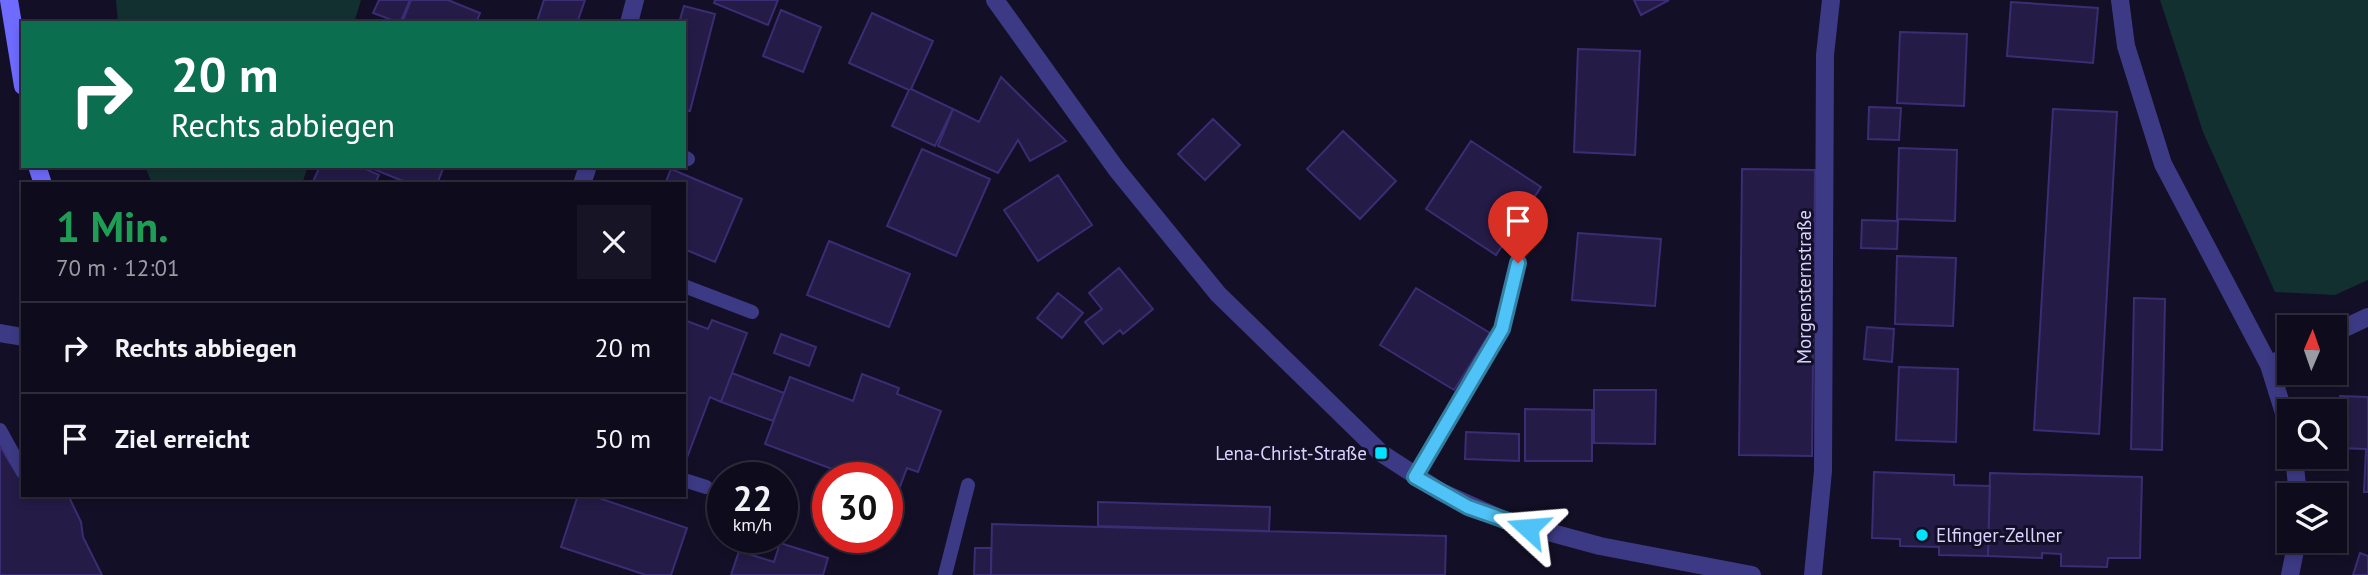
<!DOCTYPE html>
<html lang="de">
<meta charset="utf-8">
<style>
:root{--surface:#0e0b1c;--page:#171425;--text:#f1f3f6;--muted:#9b9ba3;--line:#2e2b3b}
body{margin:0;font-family:"PT Sans",sans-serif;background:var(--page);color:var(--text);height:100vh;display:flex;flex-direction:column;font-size:26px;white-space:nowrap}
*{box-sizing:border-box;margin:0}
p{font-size:23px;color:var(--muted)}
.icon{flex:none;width:38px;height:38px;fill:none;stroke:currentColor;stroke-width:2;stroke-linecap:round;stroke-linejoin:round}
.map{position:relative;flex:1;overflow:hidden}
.panel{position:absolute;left:21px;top:182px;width:665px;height:315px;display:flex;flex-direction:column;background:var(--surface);border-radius:0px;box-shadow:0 4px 10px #0003,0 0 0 2px var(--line)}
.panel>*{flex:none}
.hud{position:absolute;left:21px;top:21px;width:665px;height:147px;border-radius:0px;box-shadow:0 4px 10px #0003,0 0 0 2px var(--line);background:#0b6e4f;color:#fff;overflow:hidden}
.needle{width:46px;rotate:2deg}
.buttons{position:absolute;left:2277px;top:315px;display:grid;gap:14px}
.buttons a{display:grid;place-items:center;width:70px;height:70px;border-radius:0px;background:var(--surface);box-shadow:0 4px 10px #0003,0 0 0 2px var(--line);font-size:35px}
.speed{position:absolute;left:707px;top:462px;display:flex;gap:14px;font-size:35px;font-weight:700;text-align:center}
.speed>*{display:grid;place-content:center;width:91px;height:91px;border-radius:50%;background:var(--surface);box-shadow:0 4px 10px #0003,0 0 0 2px var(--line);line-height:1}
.speed small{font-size:18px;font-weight:400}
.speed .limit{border:10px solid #d22;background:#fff;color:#111}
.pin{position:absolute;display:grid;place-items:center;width:60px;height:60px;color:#fff;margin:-72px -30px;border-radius:50% 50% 50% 0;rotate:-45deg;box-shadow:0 0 7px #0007}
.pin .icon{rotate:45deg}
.me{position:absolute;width:77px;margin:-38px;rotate:289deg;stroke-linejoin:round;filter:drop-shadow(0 0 5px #0008)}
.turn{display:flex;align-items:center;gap:24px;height:147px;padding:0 35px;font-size:32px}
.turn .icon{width:91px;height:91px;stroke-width:2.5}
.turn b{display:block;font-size:49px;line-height:60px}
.round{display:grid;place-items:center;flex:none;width:74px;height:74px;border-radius:0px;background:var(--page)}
.headline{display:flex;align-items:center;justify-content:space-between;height:119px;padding:0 35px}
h1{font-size:42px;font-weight:800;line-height:52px;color:#1e9e55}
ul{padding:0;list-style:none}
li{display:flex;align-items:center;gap:21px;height:91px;padding:0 35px;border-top:2px solid var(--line)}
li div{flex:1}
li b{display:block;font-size:26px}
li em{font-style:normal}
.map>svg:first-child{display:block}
.green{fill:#12302f}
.building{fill:#241b47;stroke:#3b2d73;stroke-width:2}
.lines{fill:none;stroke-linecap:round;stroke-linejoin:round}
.service{stroke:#3d3a85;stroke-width:14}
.minor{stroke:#3d3a85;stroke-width:18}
.secondary{stroke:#6f6bff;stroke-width:18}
.route-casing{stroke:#337fa1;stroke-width:18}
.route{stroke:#4fc3f7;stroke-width:12}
.poi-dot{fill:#00e5ff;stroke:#130f26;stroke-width:2.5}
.labels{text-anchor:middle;stroke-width:6;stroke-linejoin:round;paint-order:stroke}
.street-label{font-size:19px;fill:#d9d4ff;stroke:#130f26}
.poi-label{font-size:19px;fill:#d9d4ff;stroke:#130f26;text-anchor:end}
</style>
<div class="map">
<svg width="2368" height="575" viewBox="0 0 2368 575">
<rect width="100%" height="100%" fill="#130f26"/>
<path class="green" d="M116,0h245l-7,23h-236z
M2160,0h208v280l-33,15 -60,-3 -72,-160z
M145,166h163l-6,18h-150z"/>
<path class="building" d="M379,0h31l-10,23 -27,-10z
M411,0h37l32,13 -4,10h-74z
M544,0h41l-8,23h-34l-6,-2z
M715,0h63l-10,25 -54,-22z
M1634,0h35l-28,15z
M2011,2l87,6 -5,55 -86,-7z
M684,6l31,8 -25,97 -6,-1v-87h-5z
M781,10l40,17 -18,45 -40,-16z
M872,13l61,28 -22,48 42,20 -18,37 -43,-20 17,-36 -60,-27z
M1900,32l67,2 -3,72 -67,-3z
M1578,49l62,2 -5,104 -61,-3z
M1001,77l65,64 -36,20 -12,-21 -20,33 -60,-27 15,-37 26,13z
M1869,107l32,1 -2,32 -31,-1z
M2053,109l64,3 -18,322 -65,-4z
M1213,119l27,26 -35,35 -27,-26z
M1343,131l53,50 -36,38 -53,-50z
M1471,141l70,46 -45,68 -70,-46z
M1899,148l58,2 -2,71 -58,-2z
M922,149l68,30 -34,77 -69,-30z
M320,166h39l20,9 -4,9h-63z
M366,166h78l-7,18h-27z
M671,169l71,30 -27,63 -31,-13v-65h-19z
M1742,169l73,1 -3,286 -73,-1z
M1058,175l34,50 -54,36 -34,-51z
M1862,220l36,1 -1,28 -36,-1z
M1578,233l83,6 -6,67 -83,-6z
M829,241l81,33 -21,53 -82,-32z
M1897,256l59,2 -3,68 -58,-2z
M1119,268l34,41 -30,25 -3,-4 -17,14 -18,-22 17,-13 -13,-16z
M1416,288l74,45 -36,57 -74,-45z
M1058,293l25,20 -21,25 -25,-20z
M2134,298l31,1 -3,151 -31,-1z
M684,320l24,9 4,-9 35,13 -26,69 -11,-5 -25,66z
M1867,327l27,2 -2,33 -28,-3z
M781,334l35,13 -7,19 -35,-13z
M1899,367l59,2 -2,73 -60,-2z
M732,373l52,20 -11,28 -52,-19z
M862,374l37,14 -2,6 44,17 -23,61 -11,-4 -20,53v-43h-55l3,-8 -70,-26 25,-67 63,24z
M1594,390h62l-1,54 -61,-1z
M2340,396l28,1v95h-4l2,-43 -28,-1z
M1525,409l67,1v51h-67z
M1466,432l53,2v27l-54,-2z
M0,446l18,30 5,2v17h45l13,27 2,15 19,38h-102z
M1874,472l80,3v10l36,1 -2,70 -49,-1v-8l-39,-1v-7l-28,-1z
M1990,473l152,4 -2,81h-32l-1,9 -46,-1v-12l-19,-1v5l-54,-2z
M578,495h12l97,33 -16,47h-25l-85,-28z
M1098,502l172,5 -1,24 -171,-5z
M992,524l454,12 -1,39h-454z
M780,543l48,15 -5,17h-92l8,-24 35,11z
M975,548h16v27h-17z
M2360,553l8,3v19h-15z"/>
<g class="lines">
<path class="service" d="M684,157l4,2
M684,286l68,26
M0,430l23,42
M1415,477l86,-148 17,-66
M684,480l22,7
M945,575l23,-90"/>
<path class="minor" d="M995,0l122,170 101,124 163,159 60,39 63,28 96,26 152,29
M2120,0l6,46 37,118 106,201 20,64
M629,23l6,-23
M582,184l6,-18
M0,333l23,4
M2334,333l34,-16
M2269,365l20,-10
M2294,457l4,38
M1813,575l10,-104 2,-416 6,-55
M2290,575l7,-34"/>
<path class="secondary" d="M9,0l14,86
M37,166l6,18"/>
</g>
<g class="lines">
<defs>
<path id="route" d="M1518,263l-16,66 -87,148 53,30 60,21"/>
</defs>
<use href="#route" class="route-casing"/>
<use href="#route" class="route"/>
</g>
<g class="poi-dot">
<rect x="1374" y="446" width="14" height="14" rx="3.5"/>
<circle cx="1922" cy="535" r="7"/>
</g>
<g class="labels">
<g class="street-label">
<text transform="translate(1804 287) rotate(-90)" y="7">Morgensternstraße</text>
</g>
<g class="poi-label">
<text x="1367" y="460">Lena-Christ-Straße</text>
<text x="1936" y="542" text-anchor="start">Elfinger-Zellner</text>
</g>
</g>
</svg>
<div class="buttons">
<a><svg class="needle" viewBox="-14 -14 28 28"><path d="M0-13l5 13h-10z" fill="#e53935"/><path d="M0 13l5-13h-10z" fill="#9b9ba3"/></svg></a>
<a><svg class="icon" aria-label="search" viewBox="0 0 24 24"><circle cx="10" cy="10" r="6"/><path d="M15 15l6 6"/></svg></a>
<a><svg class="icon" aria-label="layers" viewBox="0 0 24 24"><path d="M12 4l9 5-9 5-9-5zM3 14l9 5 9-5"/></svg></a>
</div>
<div class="speed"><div>22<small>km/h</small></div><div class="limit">30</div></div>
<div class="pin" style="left:1518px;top:263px;background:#d93025"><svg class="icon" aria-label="arrive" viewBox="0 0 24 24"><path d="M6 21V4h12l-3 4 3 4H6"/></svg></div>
<svg class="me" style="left:1528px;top:528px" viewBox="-20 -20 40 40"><path d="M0-17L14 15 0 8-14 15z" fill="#4fc3f7" stroke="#fff" stroke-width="4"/></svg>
<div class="hud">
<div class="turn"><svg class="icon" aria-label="right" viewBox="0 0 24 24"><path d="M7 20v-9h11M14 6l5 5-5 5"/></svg><div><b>20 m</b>Rechts abbiegen</div></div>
</div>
<section class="panel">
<div class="headline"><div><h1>1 Min.</h1><p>70 m · 12:01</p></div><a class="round"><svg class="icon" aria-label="close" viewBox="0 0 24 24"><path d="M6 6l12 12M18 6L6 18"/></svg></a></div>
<ul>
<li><svg class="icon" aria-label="right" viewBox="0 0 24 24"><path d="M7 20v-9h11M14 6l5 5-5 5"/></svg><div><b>Rechts abbiegen</b></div><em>20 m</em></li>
<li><svg class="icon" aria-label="arrive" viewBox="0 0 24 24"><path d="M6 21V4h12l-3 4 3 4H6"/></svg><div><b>Ziel erreicht</b></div><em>50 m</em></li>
</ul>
</section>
</div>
